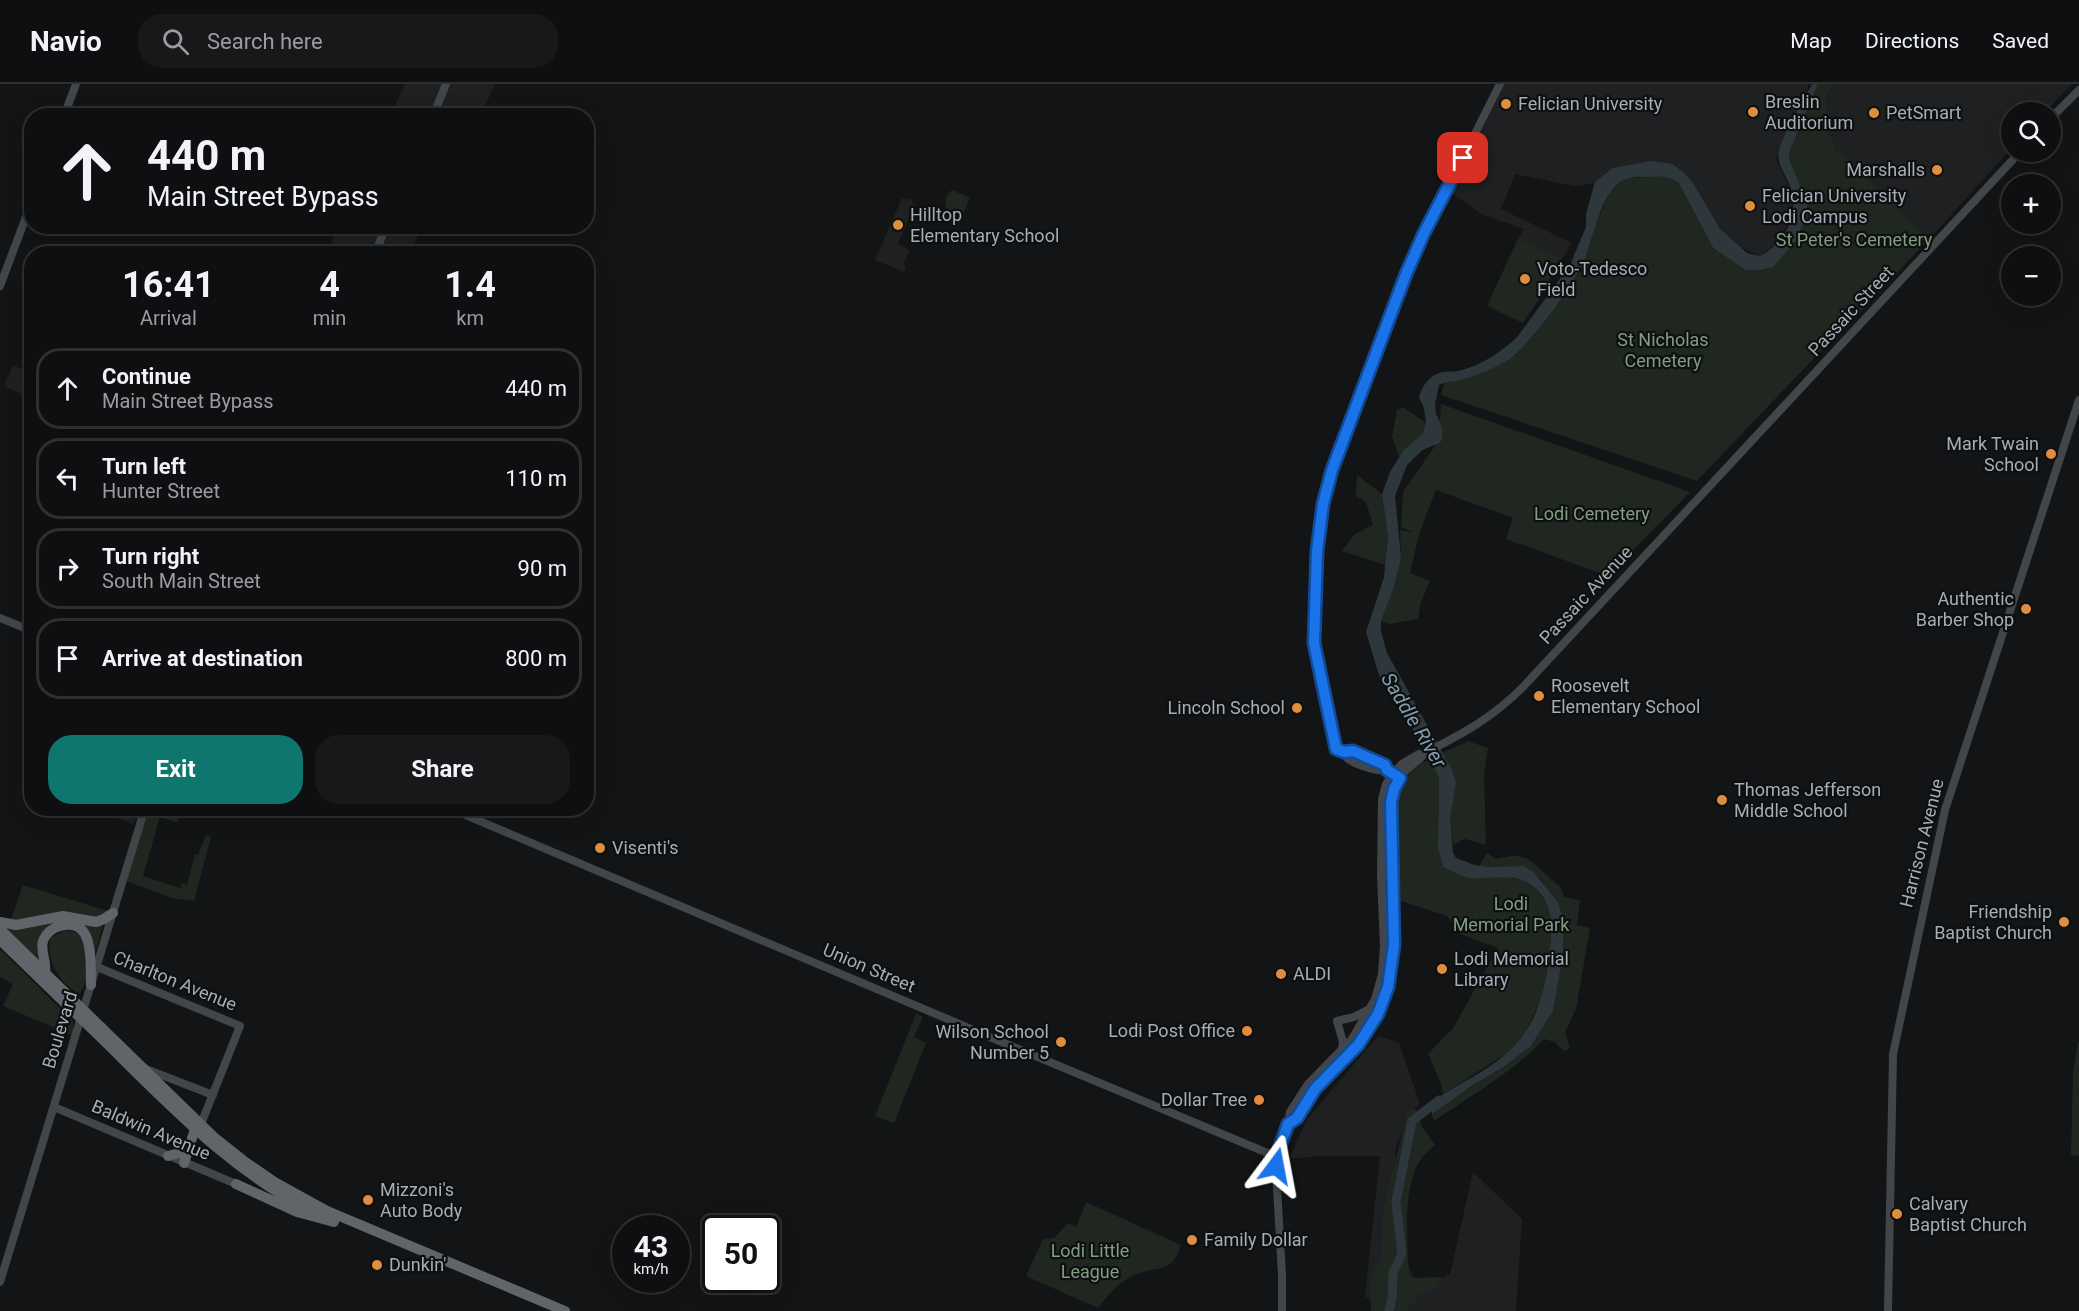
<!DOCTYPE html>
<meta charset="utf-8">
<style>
:root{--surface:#0e0f10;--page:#171819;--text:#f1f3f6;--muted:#9b9c9f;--line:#2e2f30;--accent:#0f766e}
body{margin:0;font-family:Roboto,sans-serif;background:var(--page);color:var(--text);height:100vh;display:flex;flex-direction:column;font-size:22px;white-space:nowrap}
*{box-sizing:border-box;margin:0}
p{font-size:20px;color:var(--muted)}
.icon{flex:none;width:33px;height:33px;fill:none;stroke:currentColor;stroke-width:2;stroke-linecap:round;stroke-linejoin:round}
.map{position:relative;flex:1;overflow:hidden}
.sheet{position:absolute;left:24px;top:162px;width:570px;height:570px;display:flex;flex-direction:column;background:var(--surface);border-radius:24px;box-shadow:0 6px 24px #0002,0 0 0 2px var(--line)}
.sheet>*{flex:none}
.top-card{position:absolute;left:24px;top:24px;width:570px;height:126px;border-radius:24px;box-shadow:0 6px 24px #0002,0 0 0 2px var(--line);background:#0e0f10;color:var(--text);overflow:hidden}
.tools{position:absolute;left:2001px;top:18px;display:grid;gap:12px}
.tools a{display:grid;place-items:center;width:60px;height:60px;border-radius:50%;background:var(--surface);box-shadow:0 6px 24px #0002,0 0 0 2px var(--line);font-size:30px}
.speed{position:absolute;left:612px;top:1131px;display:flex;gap:12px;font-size:30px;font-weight:700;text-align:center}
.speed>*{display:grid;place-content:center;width:78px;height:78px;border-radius:50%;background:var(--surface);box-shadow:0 6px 24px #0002,0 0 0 2px var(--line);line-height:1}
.speed small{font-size:15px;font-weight:400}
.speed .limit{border:3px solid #111;border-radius:9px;background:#fff;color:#111}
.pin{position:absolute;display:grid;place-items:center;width:51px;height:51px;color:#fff;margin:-26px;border-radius:12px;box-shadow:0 3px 9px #0006}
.me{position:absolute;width:66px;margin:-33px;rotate:13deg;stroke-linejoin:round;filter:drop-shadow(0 0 4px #0008)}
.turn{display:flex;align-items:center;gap:21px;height:126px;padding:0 24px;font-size:27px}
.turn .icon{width:78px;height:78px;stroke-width:2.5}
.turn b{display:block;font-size:42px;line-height:51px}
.eta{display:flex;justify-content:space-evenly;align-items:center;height:102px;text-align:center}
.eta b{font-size:36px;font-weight:700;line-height:42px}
.primary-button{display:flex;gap:12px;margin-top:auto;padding:12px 24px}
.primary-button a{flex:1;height:69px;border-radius:24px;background:var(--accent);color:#fff;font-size:24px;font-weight:700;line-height:69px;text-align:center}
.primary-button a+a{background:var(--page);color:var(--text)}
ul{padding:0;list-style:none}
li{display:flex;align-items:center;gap:18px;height:81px;margin:0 12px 9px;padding:0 12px;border:3px solid var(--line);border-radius:24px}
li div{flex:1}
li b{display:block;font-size:22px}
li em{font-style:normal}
header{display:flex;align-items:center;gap:36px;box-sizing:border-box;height:84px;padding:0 30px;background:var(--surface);border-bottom:2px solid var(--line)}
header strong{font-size:28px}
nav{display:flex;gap:33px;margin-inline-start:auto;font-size:21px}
.search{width:420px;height:54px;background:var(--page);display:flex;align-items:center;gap:15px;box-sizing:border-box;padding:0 21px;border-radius:24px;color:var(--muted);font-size:22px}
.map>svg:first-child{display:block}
.built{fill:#1f2022}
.green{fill:#202720}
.water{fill:#2e383c}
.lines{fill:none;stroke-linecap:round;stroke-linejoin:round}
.river{stroke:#2e383c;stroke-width:9}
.secondary{stroke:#434649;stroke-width:8}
.highway{stroke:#61656a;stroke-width:10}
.highway-bridge{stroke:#61656a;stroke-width:10}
.route-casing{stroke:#114b97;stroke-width:15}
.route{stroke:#1a73e8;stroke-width:10}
.poi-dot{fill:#e08d40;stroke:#0e0f10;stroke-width:2}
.labels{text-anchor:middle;stroke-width:4.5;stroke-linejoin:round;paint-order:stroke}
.poi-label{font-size:18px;fill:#a6adb4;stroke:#0e0f10;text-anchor:start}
.park-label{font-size:18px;fill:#829d7f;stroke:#0e0f10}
.street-label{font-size:18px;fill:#a6adb4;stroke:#0e0f10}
.water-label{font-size:20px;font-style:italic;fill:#809fac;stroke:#0e0f10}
</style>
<header>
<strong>Navio</strong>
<div class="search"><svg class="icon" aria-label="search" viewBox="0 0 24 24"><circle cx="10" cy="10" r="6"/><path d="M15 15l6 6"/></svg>Search here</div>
<nav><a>Map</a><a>Directions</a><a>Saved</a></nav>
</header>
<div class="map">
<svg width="2079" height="1227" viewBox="0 0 2079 1227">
<rect width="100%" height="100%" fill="#131415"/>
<path class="built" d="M405,0h90l-14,31 -91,1z
M1504,0h304l-1,9 -31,66 20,43 -15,37 -21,17 -33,-15 -81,-77 -48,19 -23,3 -60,-12 -14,35 71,34 -49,80 -36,-17 31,-67 6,-10 -41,-14 -34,-24 26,-47z
M1827,0h245l-27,28h-33l-1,37 -82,90 -76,-76 -16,-12 -9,-20z
M902,114l5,3 1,-3 5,2 -1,3 3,1 -17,40 12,6 -7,14 3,2 -2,6 -29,-12z
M328,143h94l-12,26 -83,1 7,-18z
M13,281l18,8v25l-27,-12z
M113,725h29l-9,15 -22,-8z
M1378,952l21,7 21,61 -10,8 -14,35 -6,81 29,61 31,-15 23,-102 49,47 -6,92h-134l-17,-15 15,-140h-60l-31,3 18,-40z"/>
<path class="green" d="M1818,0h15l-6,9 1,38 9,20 16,12 76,76 -70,74 -18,-9 16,9 -160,168 -256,-86 4,-14 18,-1 29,-12 25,-14 48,-61 26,-51 3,-15 16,-35 13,-12 7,-2 31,-2 12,2 6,5 34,66 47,21 48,-58 -2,-13 -17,-40 1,-9z
M952,106l18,8 -8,18 -10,-1c-9,-8 -9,-17 0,-25z
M1518,155l42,19 -21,41 -16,24 -36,-17z
M1441,320l249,88 -82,84 -102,-37 7,-21 -77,-28 -17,44 -9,39 20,8 -9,21 -3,17 -29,5 -8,-3 12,-31 8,-32 -1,-28 13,2 -12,-5 2,-35 36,-52z
M1403,323l23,16 -4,11 -23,23 -7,-21 5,-26z
M1357,391l25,19 6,42 -3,29 -43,-14 13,-17 18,-9 -7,-23 -10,-6z
M1468,657l20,7 -4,26 2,71 -21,-6 -12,6 -3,-27 5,-36 -4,-14 -9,-15z
M1429,675l10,18 -1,71 5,19 29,11 32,-1 18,3 11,6 14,16 4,14 -1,31 -6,47 -19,39 -15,18 -67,43 -2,-10 -13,-30 25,-26 45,-80 -37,-14 -14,-18 -49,-16c0,-19 -1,-37 -1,-56 -1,-35 -4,-67 32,-85z
M145,725h18v1l16,5 -1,8 -18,-6 -17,59 37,12 2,-5 5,2 8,-31 3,1 8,-20 5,2 -17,64 -22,-3 -49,-18z
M1487,769l9,6c6,-1 13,-3 19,-3 18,-1 32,23 46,31l3,10 16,3 -3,25 13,3 -14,81 -11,23 5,16 -6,3 -9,-9 -11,-3c-31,33 -72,56 -110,82l-2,-7 41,-29 32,-19 26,-20 22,-35 10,-56 -1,-13 -19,-60 -9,-10 -10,-6 -36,1 -9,-1z
M23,801l85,26 -8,6 -90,6z
M52,838l51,2 -8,30 -2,-13 -4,-9 -33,-8 -16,37 -35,-34z
M66,846l12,3 6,6 3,39 -7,16c-21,-10 -34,-34 -30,-56z
M0,865l73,72 1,15 -71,-30 10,-22 -13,-7z
M916,930l7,3 -9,20 12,6 -32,80 -19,-7z
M2078,958l1,1v113l-8,-1 2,-82z
M1411,1024l5,2 6,17 13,18c-4,4 -10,8 -13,13 -21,27 -14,87 -13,120l33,-1 -4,10 -17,7 -15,17h-35v-34l10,-20 2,-47 24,-96z
M1086,1118l95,43c-10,30 -21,20 -44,29 -16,6 -29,20 -39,34l-72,-32 17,-37 11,-1 14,-15 8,4z"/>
<path class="water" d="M1812,0h6l-28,66 -1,9 17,40 2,13 -13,30 -22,25 -13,3h-14l-33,-22 -34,-65c-9,-7 -19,-7 -30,-6 -6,0 -13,-1 -19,1 -31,6 -36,66 -49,89 -17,30 -39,60 -63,85 -10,11 -38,22 -53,27 -9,3 -17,1 -26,6l-4,19 2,27 -4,9 -26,25 -12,31 6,62 -8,32 -12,31v10l6,22 64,115 5,14 -6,36 3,35 3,5 19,7 13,2 36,-1 10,6 24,31 5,15v37l-10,56 -22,35 -26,20 -32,19 -41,29 -2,-11c25,-18 59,-32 80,-53 29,-27 37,-66 40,-104 2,-23 3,-43 -16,-59 -17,-15 -42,-7 -62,-9 -10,-1 -20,-7 -29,-11l-5,-19 1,-71 -40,-73 -20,-29 -13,-43 18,-55 4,-41 -6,-42 8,-22 13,-21 19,-17 4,-11 -2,-15 -5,-11c3,-10 9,-20 20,-24 6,-2 13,-1 19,-2 22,-5 44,-19 60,-35l52,-71 16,-38v-13l9,-32 18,-14 38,-7 21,3 10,7 11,12 27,46 27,24 13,3c25,-13 41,-43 30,-70 -4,-11 -14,-22 -11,-35 4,-18 24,-49 33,-67z"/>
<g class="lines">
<path class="river" d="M1420,362l17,-7 1,-8 -4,-12
M1389,1227l3,-12 1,-26 9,-20 -6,-51 16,-81 27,-21"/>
<path class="secondary" d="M64,32l12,-32
M433,32l13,-32
M2050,35l29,-29
M375,170l11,-28
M0,202l32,-85
M0,534l32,13
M1344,668l9,-1 32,14 2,5 5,3
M1387,686c-7,3 -33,-6 -39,-11 -5,-5 -5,-7 -12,-10l-22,-106 6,-120 12,-53 86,-223 82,-163
M449,724l567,240 261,109
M97,883l143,59 -39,98
M1342,966l1,-8 -6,-21 17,-4 17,-9
M146,985l67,26
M54,1023l182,77
M1288,1040l9,-6 18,-29 43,-44 20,-31 10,-27 6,-42 -3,-143c4,-14 7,-26 19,-35 5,-5 11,-8 15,-14 39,-20 67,-35 98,-66l497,-535
M0,1198l145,-474
M1282,1227v-37l-6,-103 1,-14 11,-33 2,-12 18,-28 44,-45 23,-40 7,-25 2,-28 -3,-69 1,-78 4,-15 7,-10 9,-10 17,-10
M1888,1227l5,-257 52,-244 134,-410"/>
<path class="highway" d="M0,838l16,3 47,-9 33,6 8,-3 9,-6
M0,845l72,70
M0,856l69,67
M45,888c2,-10 -5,-21 -2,-31 3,-8 10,-13 17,-15 36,-10 30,39 31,59
M102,944l113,110 29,23 32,22 49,27 240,101
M96,949c69,67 134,139 221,181
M168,1072l11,-3 10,-6
M184,1079l11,-34
M236,1100l61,28 37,10"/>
<path class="highway-bridge" d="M72,915l30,29
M69,923l27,26"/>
</g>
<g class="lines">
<defs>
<path id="route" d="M1276,1082l4,-20 8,-22 9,-6 18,-29 43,-44 20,-31 10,-27 6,-42 -3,-143 3,-13 6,-11 -13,-8 -2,-5 -32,-14 -9,1 -8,-3 -22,-106 3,-92 6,-47 9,-34 74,-196 18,-41 39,-75"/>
</defs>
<use href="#route" class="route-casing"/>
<use href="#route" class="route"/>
</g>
<g class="poi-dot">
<circle cx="1506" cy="20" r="6"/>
<circle cx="1753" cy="28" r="6"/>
<circle cx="1874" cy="29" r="6"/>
<circle cx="1937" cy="86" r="6"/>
<circle cx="1750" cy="122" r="6"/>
<circle cx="898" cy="141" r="6"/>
<circle cx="1525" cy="195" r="6"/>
<circle cx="2051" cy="370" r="6"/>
<circle cx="2026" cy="525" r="6"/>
<circle cx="1539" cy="612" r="6"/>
<circle cx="1297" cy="624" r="6"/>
<circle cx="1722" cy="716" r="6"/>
<circle cx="600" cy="764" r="6"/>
<circle cx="2064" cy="838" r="6"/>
<circle cx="1442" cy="885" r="6"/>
<circle cx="1281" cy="890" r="6"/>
<circle cx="1247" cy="947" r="6"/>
<circle cx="1061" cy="958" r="6"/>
<circle cx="1259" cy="1016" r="6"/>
<circle cx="368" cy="1116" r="6"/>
<circle cx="1897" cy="1130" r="6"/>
<circle cx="1192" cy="1156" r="6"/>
<circle cx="377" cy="1181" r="6"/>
</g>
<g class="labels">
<g class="poi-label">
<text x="1765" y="24">Breslin<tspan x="1765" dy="21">Auditorium</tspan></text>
<text x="1518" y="26">Felician University</text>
<text x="1886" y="35">PetSmart</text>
<text x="1925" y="92" text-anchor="end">Marshalls</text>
<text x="1762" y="118">Felician University<tspan x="1762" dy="21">Lodi Campus</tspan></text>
<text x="910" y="137">Hilltop<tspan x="910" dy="21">Elementary School</tspan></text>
<text x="1537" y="191">Voto-Tedesco<tspan x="1537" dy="21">Field</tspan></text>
<text x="2039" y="366" text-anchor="end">Mark Twain<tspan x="2039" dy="21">School</tspan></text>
<text x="2014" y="521" text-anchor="end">Authentic<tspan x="2014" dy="21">Barber Shop</tspan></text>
<text x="1551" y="608">Roosevelt<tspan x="1551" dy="21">Elementary School</tspan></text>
<text x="1285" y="630" text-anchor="end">Lincoln School</text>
<text x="1734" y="712">Thomas Jefferson<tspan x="1734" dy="21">Middle School</tspan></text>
<text x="612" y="770">Visenti's</text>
<text x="2052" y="834" text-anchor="end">Friendship<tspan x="2052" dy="21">Baptist Church</tspan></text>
<text x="1454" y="881">Lodi Memorial<tspan x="1454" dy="21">Library</tspan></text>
<text x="1293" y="896">ALDI</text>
<text x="1235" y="953" text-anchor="end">Lodi Post Office</text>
<text x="1049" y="954" text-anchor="end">Wilson School<tspan x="1049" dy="21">Number 5</tspan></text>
<text x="1247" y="1022" text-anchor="end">Dollar Tree</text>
<text x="380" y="1112">Mizzoni's<tspan x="380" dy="21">Auto Body</tspan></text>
<text x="1909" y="1126">Calvary<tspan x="1909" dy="21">Baptist Church</tspan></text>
<text x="1204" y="1162">Family Dollar</text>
<text x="389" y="1187">Dunkin'</text>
</g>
<g class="park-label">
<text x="1854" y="162">St Peter's Cemetery</text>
<text x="1663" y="262">St Nicholas<tspan x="1663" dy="21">Cemetery</tspan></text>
<text x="1592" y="436">Lodi Cemetery</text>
<text x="1511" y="826">Lodi<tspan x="1511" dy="21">Memorial Park</tspan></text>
<text x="1090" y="1173">Lodi Little<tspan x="1090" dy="21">League</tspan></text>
</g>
<g class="street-label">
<text transform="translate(1851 227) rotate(-47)" y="6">Passaic Street</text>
<text transform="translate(1586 511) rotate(-47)" y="6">Passaic Avenue</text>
<text transform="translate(1922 759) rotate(-76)" y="6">Harrison Avenue</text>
<text transform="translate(869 884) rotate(23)" y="6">Union Street</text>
<text transform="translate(175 897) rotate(22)" y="6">Charlton Avenue</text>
<text transform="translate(60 946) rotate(-73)" y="6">Boulevard</text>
<text transform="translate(151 1046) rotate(23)" y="6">Baldwin Avenue</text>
</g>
<g class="water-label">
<text transform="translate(1414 636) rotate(59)" y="7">Saddle River</text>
</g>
</g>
</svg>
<div class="tools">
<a><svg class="icon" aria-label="search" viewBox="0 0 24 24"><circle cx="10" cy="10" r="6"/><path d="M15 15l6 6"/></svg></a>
<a>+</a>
<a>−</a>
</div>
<div class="speed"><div>43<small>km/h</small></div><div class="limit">50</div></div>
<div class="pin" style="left:1463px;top:74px;background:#d93025"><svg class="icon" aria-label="arrive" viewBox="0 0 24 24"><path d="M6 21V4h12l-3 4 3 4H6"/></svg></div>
<svg class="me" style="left:1276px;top:1082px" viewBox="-20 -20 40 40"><path d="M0-17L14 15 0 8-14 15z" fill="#1a73e8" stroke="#fff" stroke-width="4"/></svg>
<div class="top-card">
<div class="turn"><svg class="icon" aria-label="ahead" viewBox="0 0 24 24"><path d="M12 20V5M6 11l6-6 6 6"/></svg><div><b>440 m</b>Main Street Bypass</div></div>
</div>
<section class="sheet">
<div class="eta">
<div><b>16:41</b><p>Arrival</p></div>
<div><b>4</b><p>min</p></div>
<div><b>1.4</b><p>km</p></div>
</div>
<ul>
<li><svg class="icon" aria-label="ahead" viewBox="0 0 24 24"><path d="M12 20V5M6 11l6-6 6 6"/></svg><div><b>Continue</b><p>Main Street Bypass</p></div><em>440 m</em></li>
<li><svg class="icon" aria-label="left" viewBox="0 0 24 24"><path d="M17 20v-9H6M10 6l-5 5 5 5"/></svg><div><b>Turn left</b><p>Hunter Street</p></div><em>110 m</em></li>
<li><svg class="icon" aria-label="right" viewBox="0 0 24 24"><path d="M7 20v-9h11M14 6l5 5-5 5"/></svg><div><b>Turn right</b><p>South Main Street</p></div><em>90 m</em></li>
<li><svg class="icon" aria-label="arrive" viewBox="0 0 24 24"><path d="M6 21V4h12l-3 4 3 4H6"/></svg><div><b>Arrive at destination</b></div><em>800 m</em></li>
</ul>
<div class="primary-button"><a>Exit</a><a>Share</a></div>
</section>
</div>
